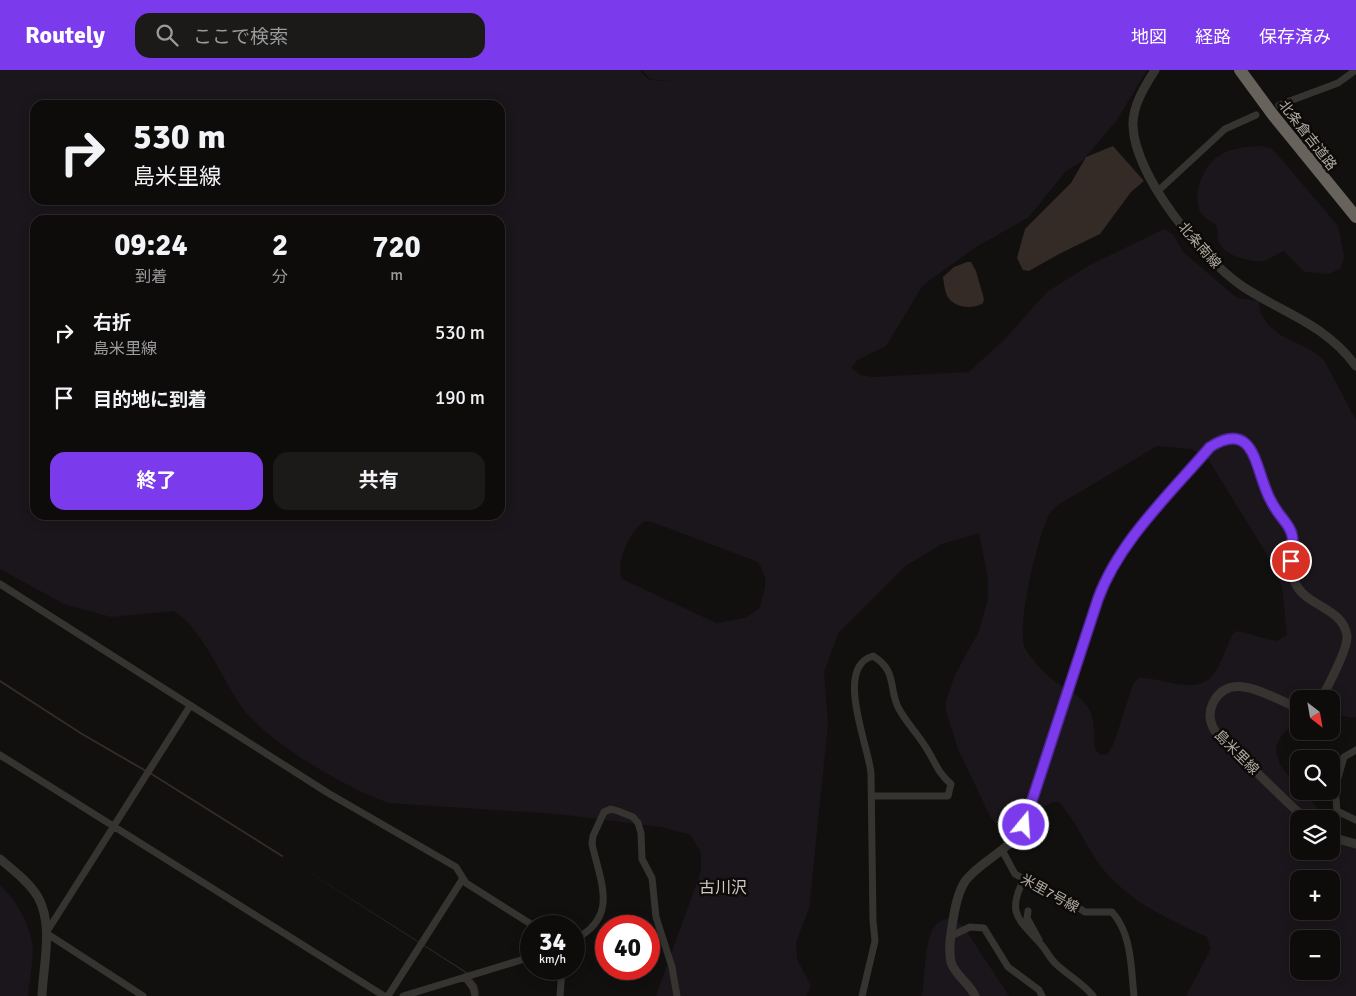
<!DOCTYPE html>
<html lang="ja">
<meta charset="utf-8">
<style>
:root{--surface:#0d0c0b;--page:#1b1a19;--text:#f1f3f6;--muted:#9a9b9d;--line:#2d2c2c;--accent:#7c3aed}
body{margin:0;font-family:Signika,"Noto Sans JP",sans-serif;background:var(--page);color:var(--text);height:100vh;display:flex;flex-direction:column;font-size:19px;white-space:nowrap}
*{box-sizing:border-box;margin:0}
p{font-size:16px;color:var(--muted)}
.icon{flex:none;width:28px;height:28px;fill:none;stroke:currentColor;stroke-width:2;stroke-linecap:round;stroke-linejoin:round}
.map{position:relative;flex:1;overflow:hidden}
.drawer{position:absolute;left:30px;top:145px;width:475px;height:305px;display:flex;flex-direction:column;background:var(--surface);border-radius:15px;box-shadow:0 2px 12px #0003,0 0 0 1px var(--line)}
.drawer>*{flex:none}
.hud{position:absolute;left:30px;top:30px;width:475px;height:105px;border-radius:15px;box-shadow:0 2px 12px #0003,0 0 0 1px var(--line);background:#0d0c0b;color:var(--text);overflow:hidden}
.needle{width:32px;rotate:149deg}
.buttons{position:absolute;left:1290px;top:620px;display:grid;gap:10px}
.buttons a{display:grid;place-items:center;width:50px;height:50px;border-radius:10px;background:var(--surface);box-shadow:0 2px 12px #0003,0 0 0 1px var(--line);font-size:25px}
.speed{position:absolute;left:520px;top:845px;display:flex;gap:10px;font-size:25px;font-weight:700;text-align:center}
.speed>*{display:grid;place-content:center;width:65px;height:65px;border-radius:50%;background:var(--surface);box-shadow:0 2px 12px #0003,0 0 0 1px var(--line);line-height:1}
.speed small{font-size:12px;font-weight:400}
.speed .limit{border:8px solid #d22;background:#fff;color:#111}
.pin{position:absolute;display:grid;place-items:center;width:42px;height:42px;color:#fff;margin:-21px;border:2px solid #fff;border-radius:50%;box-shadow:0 1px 5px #0007}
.me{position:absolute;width:55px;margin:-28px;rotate:18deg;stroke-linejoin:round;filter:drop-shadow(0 0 4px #0008)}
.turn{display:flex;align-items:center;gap:18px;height:105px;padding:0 20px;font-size:22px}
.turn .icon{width:65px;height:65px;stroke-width:2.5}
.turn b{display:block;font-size:35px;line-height:42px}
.eta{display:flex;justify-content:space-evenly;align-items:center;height:85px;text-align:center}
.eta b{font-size:30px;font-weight:700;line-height:35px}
.button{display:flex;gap:10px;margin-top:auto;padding:10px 20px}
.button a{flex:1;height:58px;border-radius:15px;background:var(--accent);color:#fff;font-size:20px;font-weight:700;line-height:58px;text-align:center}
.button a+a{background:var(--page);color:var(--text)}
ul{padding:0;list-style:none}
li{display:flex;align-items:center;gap:15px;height:65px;padding:0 20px}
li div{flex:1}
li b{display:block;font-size:19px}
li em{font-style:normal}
header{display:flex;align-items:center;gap:30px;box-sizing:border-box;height:70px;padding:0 25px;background:var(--accent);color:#fff}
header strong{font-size:24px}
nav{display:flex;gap:28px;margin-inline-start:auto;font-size:18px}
.search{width:350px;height:45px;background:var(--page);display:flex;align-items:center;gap:12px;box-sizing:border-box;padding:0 18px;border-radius:15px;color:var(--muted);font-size:19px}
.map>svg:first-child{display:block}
.green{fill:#1b161b;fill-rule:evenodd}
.water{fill:#342a26}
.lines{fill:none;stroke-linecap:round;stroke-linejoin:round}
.stream{stroke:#342a26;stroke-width:2}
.minor{stroke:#363430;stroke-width:7}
.tertiary{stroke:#363430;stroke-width:9}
.motorway{stroke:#67635c;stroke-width:12}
.route-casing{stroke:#51269a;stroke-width:12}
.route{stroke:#7c3aed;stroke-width:9}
.labels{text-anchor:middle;stroke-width:5;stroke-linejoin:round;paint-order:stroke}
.street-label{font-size:14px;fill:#b2aaa0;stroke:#0c0b0a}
.quarter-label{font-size:16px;fill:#cec9c1;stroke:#0c0b0a}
</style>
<header>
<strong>Routely</strong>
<div class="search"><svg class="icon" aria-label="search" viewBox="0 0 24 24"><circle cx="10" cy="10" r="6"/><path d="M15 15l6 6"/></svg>ここで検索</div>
<nav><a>地図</a><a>経路</a><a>保存済み</a></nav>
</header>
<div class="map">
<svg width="1356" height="926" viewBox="0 0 1356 926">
<rect width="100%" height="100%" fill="#11100f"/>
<path class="green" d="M0,0h641v3l9,7 28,2 -28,-3 -8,-9h505l-30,50 -35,41 -17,11 -36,45 -53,30 -53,38 -37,61 -29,14 -6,8 9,7 13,2 96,-5 35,-32 43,-48 41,-26 76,-37 9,5 10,18 54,46 22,3 1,11 8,13 14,11 29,14 13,10 32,60v297l-4,1 -21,-5v-14h-32v22c-36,23 -24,41 0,67v3h3l25,28h-28v32h32v-28l12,13 13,9v151h-170l25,-47 -4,-12c-41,-19 -80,-36 -108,-73 -14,-20 -23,-43 -40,-62h-7l-43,28 -14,-7 -5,-7 -32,-67 -12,-38v-11l10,-27 23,-42 9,-32v-21l-9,-45 -37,11 -38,23 -65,65 -15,40 4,52 -19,185 -13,33 1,17 14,27 -5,10h-150l45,-125v-18l-10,-18 -30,-8 -103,-13 -169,-11c-41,-14 -120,-60 -146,-94 -19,-26 -42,-84 -70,-98l-62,6 -47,-13 -64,-35zM35,35h465v95h-465zM35,150h465v295h-465zM1157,376l35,3 16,10 63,102 11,26 5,48 -11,6 -39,-10 -4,3c-7,12 -10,27 -18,38 -16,26 -53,5 -76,6l-6,6 -19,59 -6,11 -7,1 -5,-4c-3,-12 -1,-26 -5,-38 -8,-19 -29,-24 -43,-37 -8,-7 -16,-17 -22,-26 -12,-16 13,-120 24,-137 2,-3 6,-6 8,-8zM645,451l10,2 103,39c12,19 7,27 1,47l-14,9 -29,5 -94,-44c-7,-17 8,-49 23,-58zM1299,809h32v32h-32zM1299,869h32v32h-32z
M1260,76l10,2 6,5 62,73 6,30 -3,12 -12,6 -24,-2 -21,-21c-7,2 -15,10 -22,10 -13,1 -38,-5 -43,-19 -2,-4 -1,-11 -2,-16 -5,-4 -14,-9 -17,-15 -8,-15 3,-43 16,-53 12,-10 29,-11 44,-12z
M0,815c17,16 31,41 33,64 0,14 -4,33 -5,47h-28z
M951,848l12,8 46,70h-87c3,-17 2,-61 15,-72 4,-4 9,-5 14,-6z"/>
<path class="water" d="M1113,76l31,35 -13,11 -31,42 -41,20 -30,17 -6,-1 -6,-12 8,-29 46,-46 15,-26z
M967,192h4l5,9 8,28 -1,4c-11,8 -33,4 -37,-10 -2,-5 -2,-11 -3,-16l11,-10z
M287,788l181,115 9,12 3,11 -14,-23z"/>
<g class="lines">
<path class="stream" d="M0,611l82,53 64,37
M150,703l132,83"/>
<path class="minor" d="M1279,35l59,-22 18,-13
M1159,120l66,-61 31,-14
M0,514l328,209 128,74 10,16 68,43
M1356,680l-12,7 -9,31 2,23 19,9
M0,685l384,241
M1002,780l13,24 9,5 16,5 45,28h27c20,22 19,56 22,84
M1024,809c-17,33 -7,39 15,63 6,6 10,15 16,21 12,12 28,20 38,33
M1028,841l-1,7 12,22
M951,866l19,-9 14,1 24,39 31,23 3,6
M574,870c45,-23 27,-56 18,-96l1,-8 11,-24 7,-3 7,2 15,6 5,6 3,10 1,26 10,19 4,39 16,50 5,29
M465,907l8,11 2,8
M143,926l-97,-63 144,-227
M388,926l74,-116
M403,926l128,-39
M560,926l2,-27
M862,926l13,-55 -2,-20 -2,-147c-1,-25 -38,-107 2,-118 25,15 15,33 26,53 7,13 18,24 26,37 10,15 12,26 26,38l-3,12h-76"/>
<path class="tertiary" d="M1155,0c-10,16 -23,36 -22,56 2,50 68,132 109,160 42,28 82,37 114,80
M1299,638c-25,-8 -68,-41 -86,-5 -6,12 -3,22 5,32l87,84
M1331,767l25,7
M0,789c13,11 29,23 38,38 16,29 5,68 4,99
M975,926c-5,-13 -20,-20 -24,-34 -3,-14 0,-29 2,-42 2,-13 5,-29 13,-40 17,-21 45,-30 58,-55l74,-226c20,-56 73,-106 112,-152 44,-29 46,22 59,50 5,13 19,21 23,34 6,16 -4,33 2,49 9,27 49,26 53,56 1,13 -19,50 -26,63"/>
<path class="motorway" d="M1240,0l33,45 83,102"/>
</g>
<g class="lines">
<defs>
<path id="route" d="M1024,755l74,-226c21,-58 72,-105 112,-152 46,-29 45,24 60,52 14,29 28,23 21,62"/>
</defs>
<use href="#route" class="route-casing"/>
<use href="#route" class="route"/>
</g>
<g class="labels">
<g class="street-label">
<text transform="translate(1308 65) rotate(52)" y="5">北条倉吉道路</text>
<text transform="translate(1200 175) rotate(49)" y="5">北条南線</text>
<text transform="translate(1237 682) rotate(45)" y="5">島米里線</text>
<text transform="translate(1050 823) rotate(29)" y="5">米里7号線</text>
</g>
<g class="quarter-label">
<text x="723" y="823">古川沢</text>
</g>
</g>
</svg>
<div class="buttons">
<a><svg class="needle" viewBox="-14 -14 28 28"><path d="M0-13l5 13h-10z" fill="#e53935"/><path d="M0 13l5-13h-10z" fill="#9a9b9d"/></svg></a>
<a><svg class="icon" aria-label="search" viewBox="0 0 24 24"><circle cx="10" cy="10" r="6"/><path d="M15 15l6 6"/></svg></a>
<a><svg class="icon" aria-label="layers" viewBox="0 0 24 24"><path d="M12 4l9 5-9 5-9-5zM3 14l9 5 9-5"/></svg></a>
<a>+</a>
<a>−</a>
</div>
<div class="speed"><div>34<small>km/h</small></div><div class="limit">40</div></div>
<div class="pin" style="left:1291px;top:491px;background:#d93025"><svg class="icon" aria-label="arrive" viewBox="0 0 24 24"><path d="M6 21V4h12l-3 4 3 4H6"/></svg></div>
<svg class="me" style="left:1024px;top:755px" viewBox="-20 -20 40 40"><circle r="17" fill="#7c3aed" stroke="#fff" stroke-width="3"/><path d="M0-11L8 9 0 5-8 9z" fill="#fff"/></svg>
<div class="hud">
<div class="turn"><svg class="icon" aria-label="right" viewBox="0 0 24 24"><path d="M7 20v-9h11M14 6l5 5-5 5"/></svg><div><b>530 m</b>島米里線</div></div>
</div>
<section class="drawer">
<div class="eta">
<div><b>09:24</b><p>到着</p></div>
<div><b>2</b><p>分</p></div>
<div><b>720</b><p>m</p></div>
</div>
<ul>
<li><svg class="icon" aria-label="right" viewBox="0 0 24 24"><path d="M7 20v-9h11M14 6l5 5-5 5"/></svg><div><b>右折</b><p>島米里線</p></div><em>530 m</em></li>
<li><svg class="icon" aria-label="arrive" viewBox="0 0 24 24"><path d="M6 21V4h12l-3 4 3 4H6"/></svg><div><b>目的地に到着</b></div><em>190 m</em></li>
</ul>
<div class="button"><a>終了</a><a>共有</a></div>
</section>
</div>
